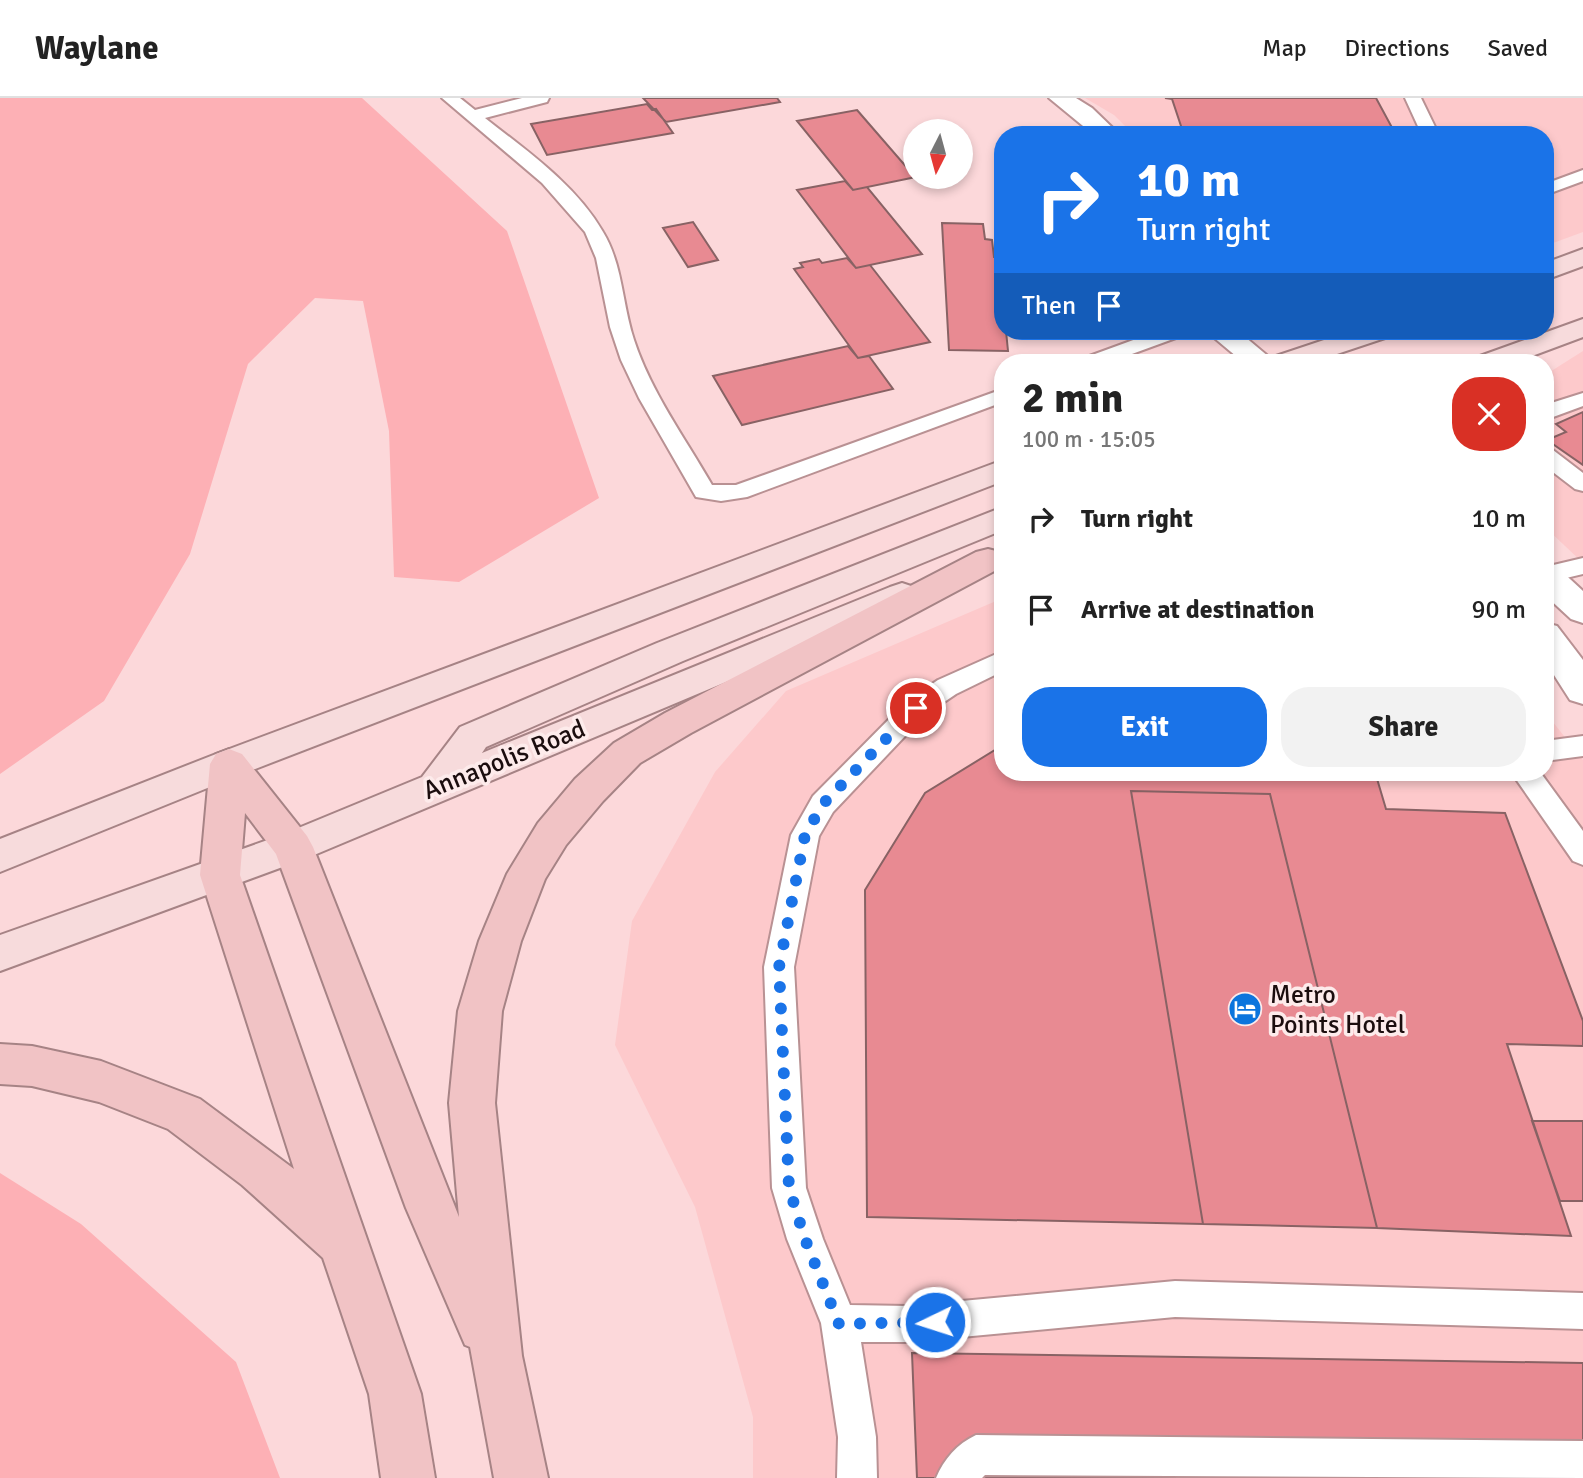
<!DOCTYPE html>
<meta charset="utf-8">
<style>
:root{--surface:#fff;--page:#f2f2f2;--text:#222;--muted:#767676;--line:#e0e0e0;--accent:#1a73e8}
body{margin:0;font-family:Signika,sans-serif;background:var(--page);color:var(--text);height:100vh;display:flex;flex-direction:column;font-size:26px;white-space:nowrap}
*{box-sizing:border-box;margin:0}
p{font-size:23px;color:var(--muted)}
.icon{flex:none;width:38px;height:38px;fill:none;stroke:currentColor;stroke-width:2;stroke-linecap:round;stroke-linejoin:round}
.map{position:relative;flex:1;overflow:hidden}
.drawer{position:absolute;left:994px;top:256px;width:560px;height:427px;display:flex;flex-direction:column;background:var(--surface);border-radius:28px;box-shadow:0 4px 10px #0003}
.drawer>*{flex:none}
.top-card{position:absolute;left:994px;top:28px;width:560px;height:214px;border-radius:28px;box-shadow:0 4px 10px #0003;background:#1a73e8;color:#fff;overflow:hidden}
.needle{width:46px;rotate:186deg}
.fabs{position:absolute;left:903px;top:21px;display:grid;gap:14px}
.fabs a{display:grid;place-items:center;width:70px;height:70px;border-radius:50%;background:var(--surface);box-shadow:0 4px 10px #0003;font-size:35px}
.pin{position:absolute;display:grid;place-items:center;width:60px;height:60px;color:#fff;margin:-30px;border:4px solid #fff;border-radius:50%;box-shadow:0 2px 7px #0007}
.me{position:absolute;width:77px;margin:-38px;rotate:266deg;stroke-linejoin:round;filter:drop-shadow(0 0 5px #0008)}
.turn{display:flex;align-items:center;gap:24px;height:147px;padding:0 28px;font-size:32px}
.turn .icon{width:91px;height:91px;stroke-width:2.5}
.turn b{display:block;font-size:49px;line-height:60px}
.then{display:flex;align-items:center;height:66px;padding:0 28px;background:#0003;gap:14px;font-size:26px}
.round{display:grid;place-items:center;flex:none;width:74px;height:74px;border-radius:28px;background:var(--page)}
.head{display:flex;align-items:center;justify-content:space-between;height:119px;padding:0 28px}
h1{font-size:42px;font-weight:800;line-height:52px}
.cta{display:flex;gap:14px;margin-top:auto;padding:14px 28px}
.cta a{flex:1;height:80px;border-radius:28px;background:var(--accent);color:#fff;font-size:28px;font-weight:800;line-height:80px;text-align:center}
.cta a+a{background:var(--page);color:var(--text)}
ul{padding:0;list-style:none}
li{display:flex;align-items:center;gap:21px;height:91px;padding:0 28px}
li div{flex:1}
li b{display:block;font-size:26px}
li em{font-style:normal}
header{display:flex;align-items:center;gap:42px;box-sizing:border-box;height:98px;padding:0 35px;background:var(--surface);border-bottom:2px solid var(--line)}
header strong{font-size:33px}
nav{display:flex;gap:38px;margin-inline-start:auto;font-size:24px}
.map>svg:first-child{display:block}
.built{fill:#fdc9cb}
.green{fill:#fdb0b5}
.building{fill:#e88a92;stroke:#886264;stroke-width:2}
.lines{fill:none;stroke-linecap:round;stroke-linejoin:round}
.lane-casing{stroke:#b99193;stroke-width:4}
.secondary-casing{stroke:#b99193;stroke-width:4}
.primary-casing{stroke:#a68385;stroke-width:4}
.highway-casing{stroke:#a68385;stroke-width:4}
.lane{fill:#fff;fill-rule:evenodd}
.secondary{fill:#fff;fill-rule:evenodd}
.primary{fill:#f7dbdc;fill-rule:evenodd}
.highway{fill:#f1c3c5;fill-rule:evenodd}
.route{stroke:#1a73e8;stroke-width:12;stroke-dasharray:0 21.6}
.labels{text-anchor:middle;stroke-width:7;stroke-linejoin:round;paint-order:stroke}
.street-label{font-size:26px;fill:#1b0d0e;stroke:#fdebeb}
.poi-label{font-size:26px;fill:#1b0d0e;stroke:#fdebeb;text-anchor:start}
</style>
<header>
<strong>Waylane</strong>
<nav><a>Map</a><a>Directions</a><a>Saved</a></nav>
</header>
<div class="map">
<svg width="1583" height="1380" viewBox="0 0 1583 1380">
<rect width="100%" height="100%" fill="#fcd8da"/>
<path class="built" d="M1085,0h498v134l-38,14v-111h-411l-20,-20z
M1583,253v212l-38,-36v-152z
M1003,500v174h542v-60l38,48v718h-830v-61l-58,-210 -80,-162 17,-124 83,-149 71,-81z"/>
<path class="green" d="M0,0h362l145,133 92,267 -140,84 -65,-5 -5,-146 -26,-130 -48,-3 -67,66 -58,190 -86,147 -104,73z
M0,1075l81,51 155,138 44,116h-280z"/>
<path class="building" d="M643,0h134l3,4 -114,20z
M1376,0l20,37h-212l-12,-36 -7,-1z
M647,6l5,6 4,-1 17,24 -126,22 -16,-31z
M857,12l58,67h1l-63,13 -56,-69z
M845,83l8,9 14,-3 55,67 -66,14 -59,-78z
M693,124l25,38 -30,7 -25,-39z
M942,125l41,1 2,15 7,1 2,17h5l4,74h3l2,20 -59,-1z
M847,160l9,10 14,-3 60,77 -72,16 -64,-89 9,-2 -3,-4 19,-4 3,4z
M848,248l10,12 11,-2 24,33 -151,36 -29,-49z
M1583,314v53l-36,-25 19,-8 -10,-8z
M1003,647v27h372l11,37 119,4 78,208v25l-76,-2 64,192 -194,-8 -107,-434 -139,-3 72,433 -336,-7 -2,-327 60,-97z
M1131,693l139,3 107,434 -174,-4z
M1532,1023h51v80h-23z
M912,1255l671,10v115h-666z"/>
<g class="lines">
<defs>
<path id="lane" d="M442,0h18l15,12 47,-12h27l-2,4 -62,16c42,33 91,67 118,114 20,33 19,72 31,108 17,52 51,98 78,145h24l267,-96v13l-256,95 -26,4 -25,-4 -57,-99 -18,-38 -11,-33 -14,-69 -11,-26 -43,-49z
M1405,0h16l18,37h-17z
M1583,72v11l-38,14v-11z
M1158,233h29l-3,4 -74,27h-29l3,-4z
M1583,295v13l-38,14v-15z
M1545,350l8,2 30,23v18l-8,-2 -30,-23z
M1583,460v16l-38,9v-16z
M1003,553v20l-47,23 -31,21 -92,97 -14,24 -25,131 12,221 17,51 27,66 58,1 267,-25 408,12v36l-408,-12 -267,25h-47l15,95 1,41h-40l1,-41 -17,-114 -34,-84 -15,-51 -8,-221 27,-132 22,-39 94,-95 31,-21z
M1583,638v20l-38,5v-20z
M1511,674h29l43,59v34l-10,-4z
M976,1337l607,6v37l-598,-3 -3,3h-46c8,-19 21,-34 40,-43z"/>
<path id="secondary" d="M1049,0h27l16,10 28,27h-26z
M1206,233h32l37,31h-32z
M1545,466l12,3 26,24v32l-12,-4 -26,-24z
M1545,525l12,3 26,34v44l-13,-4 -25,-39z"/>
<path id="primary" d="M1583,151v17l-38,14v-17z
M1583,221v18l-67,25h-40l4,-6z
M1351,233h41l-4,6 -75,25h-41l4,-6z
M1003,362v21l-761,293 -242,98v-33l216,-85z
M1003,409v23l-320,131 -197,86 -4,6 408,-166 12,-4 12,4 5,8 -5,8 -607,255 -307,113v-36l279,-99 143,-59 38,-50 197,-84z"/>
<path id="highway" d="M988,451l12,3 3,5 -3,11 -309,165 -51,30 -37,38 -37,44 -21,34 -24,62 -19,70 -7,92 27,253 26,122h-54l-24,-131 -5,-2 -59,-137 -130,-354 -31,-41 -5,62 181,519 14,84h-54l-12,-84 -46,-136 -81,-73 -74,-56 -69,-27 -67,-16 -32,-2v-40l32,2 69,15 99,38 94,70 -94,-294 10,-111 6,-10 13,-5 13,5 65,82 6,11 146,370 -10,-114 9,-92 21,-70 28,-67 31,-51 37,-44 39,-36 51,-30 311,-161z"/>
</defs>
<use href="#lane" class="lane-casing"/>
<use href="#secondary" class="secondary-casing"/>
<use href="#primary" class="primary-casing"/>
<use href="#highway" class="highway-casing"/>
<use href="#lane" class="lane"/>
<use href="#secondary" class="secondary"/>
<use href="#primary" class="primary"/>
<use href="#highway" class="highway"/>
</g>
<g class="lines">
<path class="route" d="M916,610l-93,96 -18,31 -26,132 10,221 16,51 34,85 96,-2"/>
</g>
<defs>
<symbol id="hotel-disc" viewBox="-11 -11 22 22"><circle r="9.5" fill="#0c75dd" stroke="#fdebeb"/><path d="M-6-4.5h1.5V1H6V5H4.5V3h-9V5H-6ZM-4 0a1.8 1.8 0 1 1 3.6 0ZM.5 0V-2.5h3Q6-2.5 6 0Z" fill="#fff"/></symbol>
</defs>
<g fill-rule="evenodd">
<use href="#hotel-disc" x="1226" y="892" width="38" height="38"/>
</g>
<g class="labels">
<g class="street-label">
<text transform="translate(504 661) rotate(-22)" y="9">Annapolis Road</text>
</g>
<g class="poi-label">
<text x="1270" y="905">Metro<tspan x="1270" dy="30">Points Hotel</tspan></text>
</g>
</g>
</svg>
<div class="fabs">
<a><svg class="needle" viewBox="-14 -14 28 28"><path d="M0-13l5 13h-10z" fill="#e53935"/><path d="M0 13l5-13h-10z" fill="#767676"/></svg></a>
</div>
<div class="pin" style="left:916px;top:610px;background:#d93025"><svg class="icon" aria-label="arrive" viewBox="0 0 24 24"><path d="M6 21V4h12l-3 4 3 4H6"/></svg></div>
<svg class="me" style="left:935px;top:1224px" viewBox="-20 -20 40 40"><circle r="17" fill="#1a73e8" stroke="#fff" stroke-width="3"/><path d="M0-11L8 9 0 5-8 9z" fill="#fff"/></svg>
<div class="top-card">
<div class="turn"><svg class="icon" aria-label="right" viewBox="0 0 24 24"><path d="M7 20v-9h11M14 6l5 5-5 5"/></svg><div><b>10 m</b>Turn right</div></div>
<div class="then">Then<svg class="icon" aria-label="arrive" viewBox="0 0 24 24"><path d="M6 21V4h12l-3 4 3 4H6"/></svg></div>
</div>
<section class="drawer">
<div class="head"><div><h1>2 min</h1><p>100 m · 15:05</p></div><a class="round" style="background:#d93025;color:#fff"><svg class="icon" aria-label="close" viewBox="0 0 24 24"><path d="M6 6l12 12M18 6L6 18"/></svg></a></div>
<ul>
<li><svg class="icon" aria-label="right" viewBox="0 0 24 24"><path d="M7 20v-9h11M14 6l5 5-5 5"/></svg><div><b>Turn right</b></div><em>10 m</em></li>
<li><svg class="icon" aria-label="arrive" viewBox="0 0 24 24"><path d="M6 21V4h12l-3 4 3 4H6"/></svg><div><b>Arrive at destination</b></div><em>90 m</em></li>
</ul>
<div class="cta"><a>Exit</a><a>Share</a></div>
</section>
</div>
